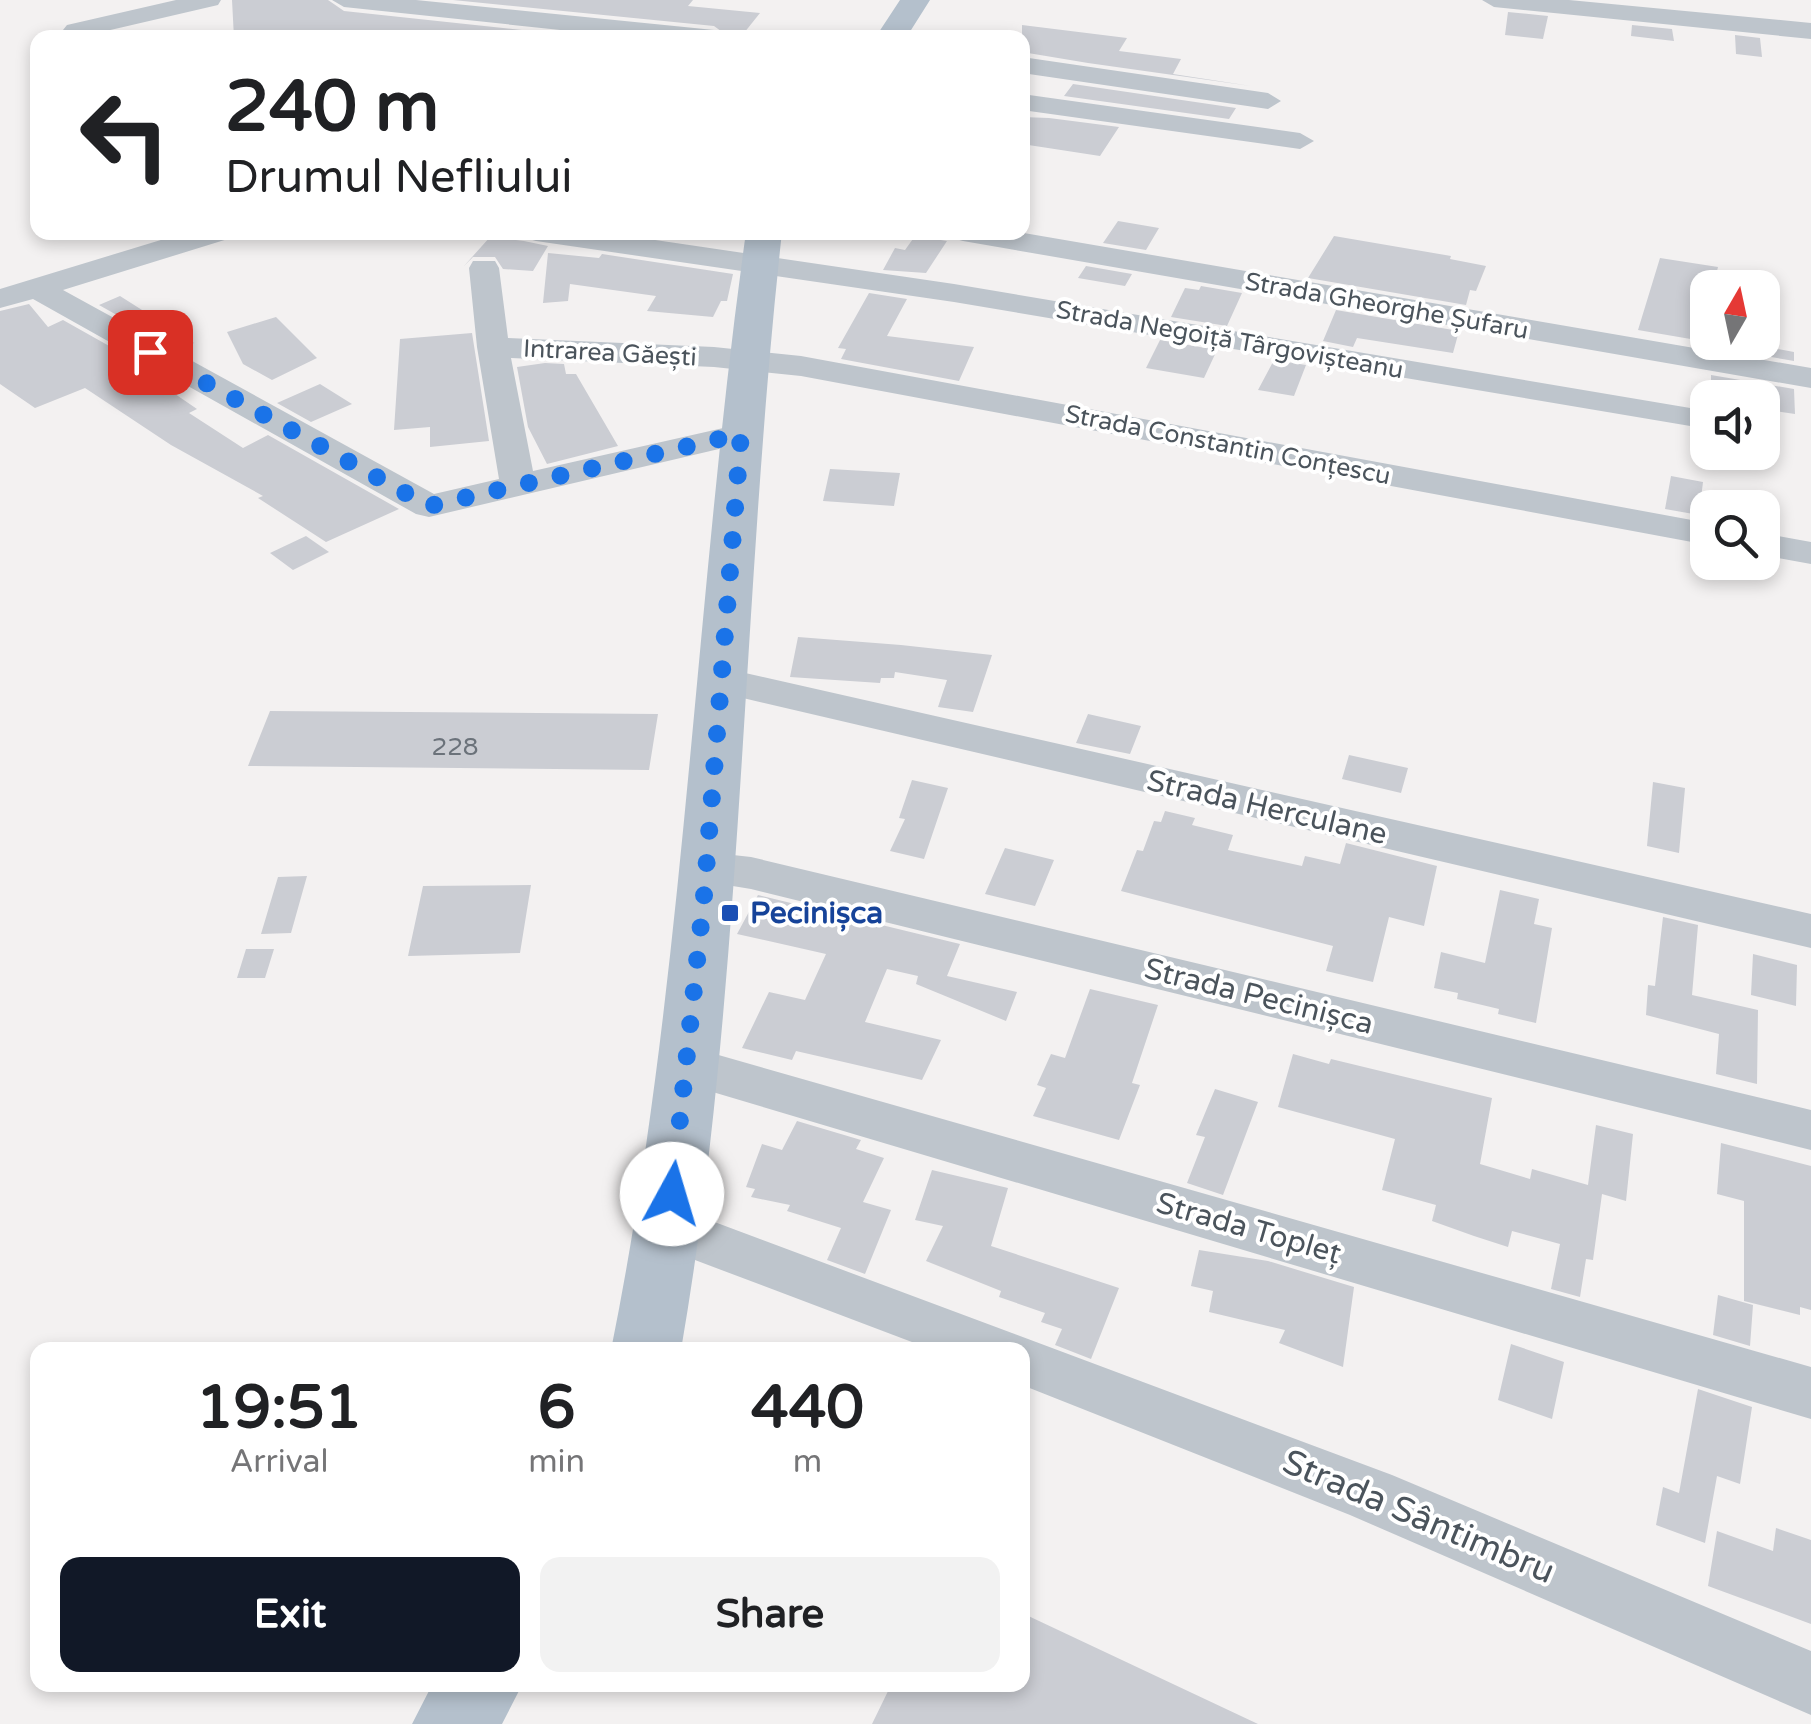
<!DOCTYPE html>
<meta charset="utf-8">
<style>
:root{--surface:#fff;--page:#f2f2f2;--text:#202124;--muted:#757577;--accent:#111827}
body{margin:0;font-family:"Varela Round",sans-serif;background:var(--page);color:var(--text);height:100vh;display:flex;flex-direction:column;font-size:38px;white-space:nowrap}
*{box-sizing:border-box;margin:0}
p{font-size:32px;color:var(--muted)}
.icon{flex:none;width:55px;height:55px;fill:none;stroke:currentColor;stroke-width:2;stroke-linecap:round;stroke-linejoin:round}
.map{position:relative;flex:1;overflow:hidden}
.sheet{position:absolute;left:30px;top:1342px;width:1000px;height:350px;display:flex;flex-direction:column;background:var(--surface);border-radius:20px;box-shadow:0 5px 15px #0003}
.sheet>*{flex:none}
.guide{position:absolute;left:30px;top:30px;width:1000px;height:210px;border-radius:20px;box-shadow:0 5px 15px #0003;background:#fff;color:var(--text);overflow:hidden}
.needle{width:65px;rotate:9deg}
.controls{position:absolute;left:1690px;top:270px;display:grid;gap:20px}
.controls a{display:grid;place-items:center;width:90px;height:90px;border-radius:20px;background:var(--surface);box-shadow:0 5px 15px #0003;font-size:50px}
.pin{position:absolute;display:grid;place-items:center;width:85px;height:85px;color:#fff;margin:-42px;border-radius:20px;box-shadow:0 5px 15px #0006}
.me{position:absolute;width:110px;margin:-55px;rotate:6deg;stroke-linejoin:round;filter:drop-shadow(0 0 8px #0008)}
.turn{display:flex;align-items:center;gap:35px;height:210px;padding:0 30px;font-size:45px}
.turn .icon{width:130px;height:130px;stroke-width:2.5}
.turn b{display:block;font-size:70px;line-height:85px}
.eta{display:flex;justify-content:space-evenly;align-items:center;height:170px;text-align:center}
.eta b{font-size:60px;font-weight:700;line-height:70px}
.button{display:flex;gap:20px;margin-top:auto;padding:20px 30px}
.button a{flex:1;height:115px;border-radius:20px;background:var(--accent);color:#fff;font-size:40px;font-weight:700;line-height:115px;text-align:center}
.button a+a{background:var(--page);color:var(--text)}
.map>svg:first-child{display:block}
.building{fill:#cbcdd3}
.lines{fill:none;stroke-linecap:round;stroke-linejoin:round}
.minor{fill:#bec5cc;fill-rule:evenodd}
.major{fill:#b4c0cc;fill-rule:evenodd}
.route{stroke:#1a73e8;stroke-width:18;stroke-dasharray:0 32.4}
.transit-dot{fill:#1a4fb4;stroke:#fff;stroke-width:4}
.labels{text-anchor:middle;stroke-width:8;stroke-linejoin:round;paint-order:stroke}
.far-street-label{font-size:25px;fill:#4b545c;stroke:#fff}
.number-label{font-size:25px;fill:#6b727a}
.street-label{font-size:30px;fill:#4b545c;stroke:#fff}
.transit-label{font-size:30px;font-weight:bold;fill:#164399;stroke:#fff;text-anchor:start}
.near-street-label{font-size:35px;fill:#4b545c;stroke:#fff}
</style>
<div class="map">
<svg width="1811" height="1724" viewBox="0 0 1811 1724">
<rect width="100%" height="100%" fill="#f3f1f1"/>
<path class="building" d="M232,0h96l16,11 252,27h-362z
M453,0h240l-5,6 72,7 -20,25 -11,-1 -15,-11z
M1508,12l40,4 -5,23 -38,-4z
M1022,25l105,13 -8,13 62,8 -8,15 78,12 -163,-23 -66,-11z
M1632,25l40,4 2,12 -43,-5z
M1735,35l25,3 2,19 -26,-3z
M1073,84l163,24 -7,11 -165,-23z
M1022,117l27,1 70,9 -19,29 -78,-12z
M1118,221l41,7 -13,22 -43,-7z
M915,236l32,5 -21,32 -43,-3 12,-22 10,2z
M1334,236l117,20 -1,3 36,7 -10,25 -6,-1 -4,15 -158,-27z
M490,237l34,4 24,5 -15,25 -30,-2 -8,-12h-22l-9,9z
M548,253l51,5 3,-4 131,20 -6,27h-6l-8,16 -66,-6 9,-15 -86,-12 -2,17 -25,2z
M1660,258l58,9 -5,21h-5v54l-70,-12z
M1086,266l46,8 -7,12 -47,-8z
M1201,286l41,7 -15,33 -56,-9 14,-29 14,2z
M869,293l38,6 -20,37 87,11 -15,34 -118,-22 5,-10 -8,-1z
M120,296l74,47 -15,7 -80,-45z
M29,304l19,23 15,-7 80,45 -6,3 60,41 -8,4 54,35 25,-13 131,74 -73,33 -68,-44 5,-2 -92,-51 -86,-57 -50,20 -35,-24v-73z
M1336,310l123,21 -6,22 -96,-15 -4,9 -30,-6z
M276,317l41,41 -45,22 -29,-16 -16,-32z
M472,333l17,108 -59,6v-20l-36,3 6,-91z
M1160,340l57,10 -13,28 -58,-10z
M1712,342h27l55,10v9l-82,-14z
M1274,360l32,5 -12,31 -36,-6z
M545,363l19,1 2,10h10l42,72 -71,18 -19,-37 -11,-60z
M1711,375l83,14 1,25 -33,-5v-11h-51z
M320,384l32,20 -41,18 -34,-19z
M830,469l70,4 -6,33 -71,-5z
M1671,476l32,6 -4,33 -34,-6z
M306,536l23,16 -36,18 -23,-17z
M798,637l103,8 91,10 -19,57 -35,-5 9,-27 -52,-8 -1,6h-13l-1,5 -90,-6z
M270,711l388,3 -9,56 -401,-4z
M1088,714l53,12 -11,28 -54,-11z
M1349,755l59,13 -7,25 -59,-14z
M912,780l36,8 -24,71 -34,-8 15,-32 -6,-1z
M1653,782l32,6 -6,65 -32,-7z
M1165,811l30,7 -3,7 41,10 -5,15 74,16 3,-10 35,8 6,-21 91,23 -13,60 -35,-9 -16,65 -47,-11 7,-25 -212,-55 16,-41 6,1 11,-30 7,1z
M1005,848l49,12 -19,46 -50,-12z
M307,876l-16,57 -30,1 17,-57z
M531,885l-11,68 -112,3 15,-70z
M1500,890l39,9 -5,25 18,4 -16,95 -38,-9 1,-5 -42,-10 1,-6 -24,-5 7,-36 44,11z
M758,895l202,49 -13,32 70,16 -11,29 -90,-37 2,-8 -31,-7 -22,53 76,18 -19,40 -126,-29 -4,9 -50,-12 27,-56 36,8 21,-46 -89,-20z
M1663,917l35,8 -6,70 66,15 -1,74 -41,-10 3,-40 -73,-19 2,-30 7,1z
M246,949h28l-9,29h-28z
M1753,954l44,11 -1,41 -45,-11z
M1090,989l68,16 -26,78 8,2 -21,55 -86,-24 13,-28 -9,-3 14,-31 14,4z
M1293,1054l36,10 2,-5 161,39 -12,66 50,15 2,-10 56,16 8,-60 37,9 -7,67 -24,-7 -9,66 -7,-1 -6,38 -29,-8 9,-45 -48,-13 -4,16 -34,-11 -42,-15 4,-16 -54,-15 13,-51 -117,-32z
M1215,1089l43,13 -35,93 -36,-12 18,-46 -9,-2z
M797,1121l64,19 -5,9 28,9 -21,44 28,8 -26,64 -38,-14 14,-32 -54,-17 3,-6 -39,-8 4,-8 -9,-2 16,-43 20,6z
M1721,1143l90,23v144l-11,-3v8l-56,-14v-100l-27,-7z
M932,1170l76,18 -17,58 128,42 -28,71 -36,-14 7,-16 -21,-7 4,-9 -46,-16 2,-6 -75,-30 17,-35 -28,-6z
M1199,1250l69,11 86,26 -11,80 -64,-24 6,-13 -76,-18 4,-21 -22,-5z
M1718,1295l35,10 -3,41 -37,-11z
M1511,1344l53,18 -12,57 -54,-19z
M1698,1389l54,18 -12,77 -23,-8 -12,67 -49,-18 7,-38 16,6z
M1776,1528l35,12v84l-103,-38 9,-55 56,20z
M1022,1613l236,111h-386l19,-39h131z"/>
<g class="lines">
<path class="minor" d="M176,0h45l-3,5 -142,33 -13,-8 4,-5z
M332,0h84l298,30 12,8h-90l-292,-31z
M1482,0h87l242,23v16l-317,-32z
M1022,57l246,36 13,8 -13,8 -246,-36z
M1022,94l278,39 14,8 -14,8 -278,-39z
M187,232h48l-4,6 -168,52 371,204 65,-15 -22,-132 -8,-79 4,-7h22l4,7 9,70 206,9 87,9 907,167v22l-907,-169 -87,-9 -203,-9 22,113 208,-47 12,3 5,7 -5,7 -324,76 -13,-3 -383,-215 -33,9v-19z
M521,232h80l353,52 748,126 6,1v18l-754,-127 -418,-61 -11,-3z
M948,232h70l793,136v20l-848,-147 -11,-3z
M1762,533l49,9v22l-49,-9z
M723,668l1088,246v34l-1102,-258 -6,-9 6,-9z
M706,852l45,5 1060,253v40l-1060,-261 -61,-10 -7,-11 7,-11z
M687,1046l1124,321v52l-1142,-340 -7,-14 7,-14z
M669,1205l723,270 419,176v64l-461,-200 -328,-130v-35h-89l-283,-107 -8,-16 8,-16z"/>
<path class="major" d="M900,0h30l-24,38h-31z
M746,232h36c-41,371 -38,752 -101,1118h-70c74,-367 83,-747 135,-1118z
M432,1685h90l-20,39h-90z"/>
</g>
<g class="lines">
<path class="route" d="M150,352l279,154 312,-72 -37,462 -32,298"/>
</g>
<rect class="transit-dot" x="720" y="903" width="20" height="20" rx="5"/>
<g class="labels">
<g class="far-street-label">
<text transform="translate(1387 305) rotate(10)" y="9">Strada Gheorghe Șufaru</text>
<text transform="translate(1230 339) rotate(10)" y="9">Strada Negoiță Târgovișteanu</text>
<text transform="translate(610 352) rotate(3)" y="9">Intrarea Găești</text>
<text transform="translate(1228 444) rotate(11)" y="9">Strada Constantin Conțescu</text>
</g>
<g class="number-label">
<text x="455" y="755">228</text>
</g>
<g class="street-label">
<text transform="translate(1267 807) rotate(13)" y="10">Strada Herculane</text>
<text transform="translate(1259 996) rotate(14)" y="10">Strada Pecinișca</text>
<text transform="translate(1249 1228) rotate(16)" y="10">Strada Topleț</text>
</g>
<g class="transit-label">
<text x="750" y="923">Pecinișca</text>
</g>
<g class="near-street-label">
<text transform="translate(1419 1516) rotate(23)" y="12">Strada Sântimbru</text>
</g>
</g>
</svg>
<div class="controls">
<a><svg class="needle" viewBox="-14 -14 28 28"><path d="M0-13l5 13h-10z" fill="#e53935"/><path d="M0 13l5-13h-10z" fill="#757577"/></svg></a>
<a><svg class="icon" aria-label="sound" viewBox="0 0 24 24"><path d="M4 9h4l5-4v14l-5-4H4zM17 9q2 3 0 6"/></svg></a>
<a><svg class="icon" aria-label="search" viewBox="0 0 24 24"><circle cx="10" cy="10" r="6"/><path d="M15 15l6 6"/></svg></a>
</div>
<div class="pin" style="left:150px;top:352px;background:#d93025"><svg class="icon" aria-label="arrive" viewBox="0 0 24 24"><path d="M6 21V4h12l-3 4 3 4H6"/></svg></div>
<svg class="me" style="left:672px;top:1194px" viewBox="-20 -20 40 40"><circle r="19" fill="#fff"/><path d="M0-13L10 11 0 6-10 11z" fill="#1a73e8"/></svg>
<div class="guide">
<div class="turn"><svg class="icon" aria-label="left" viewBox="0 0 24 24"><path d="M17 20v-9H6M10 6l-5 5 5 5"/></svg><div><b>240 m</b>Drumul Nefliului</div></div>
</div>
<section class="sheet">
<div class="eta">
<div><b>19:51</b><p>Arrival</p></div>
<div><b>6</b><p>min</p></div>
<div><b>440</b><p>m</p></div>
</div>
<div class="button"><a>Exit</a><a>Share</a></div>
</section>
</div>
